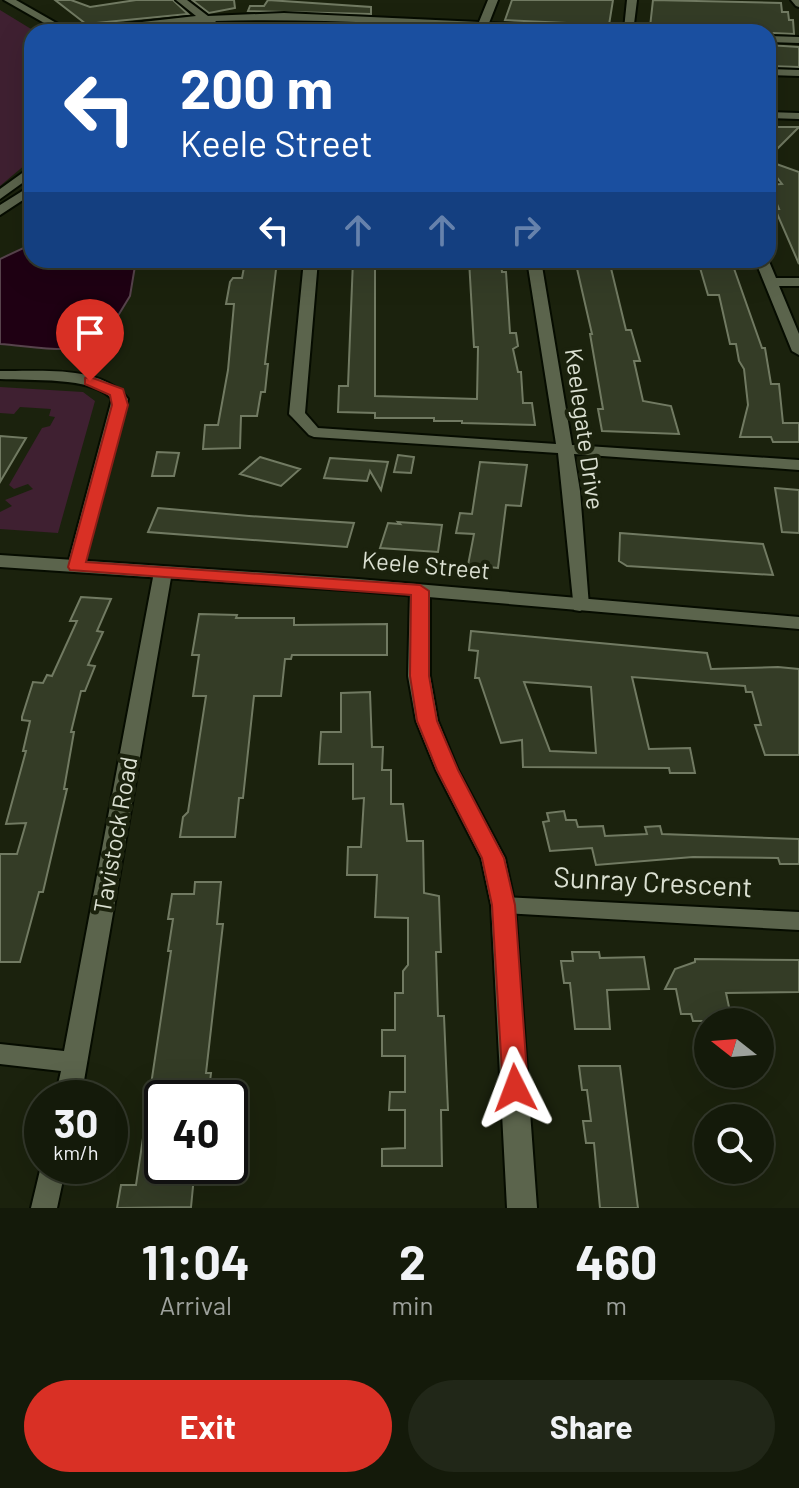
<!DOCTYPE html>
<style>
:root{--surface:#141a0a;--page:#212718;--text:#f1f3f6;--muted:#9da19c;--line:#33382b;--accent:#d93025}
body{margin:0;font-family:Barlow,sans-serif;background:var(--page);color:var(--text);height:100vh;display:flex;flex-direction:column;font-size:30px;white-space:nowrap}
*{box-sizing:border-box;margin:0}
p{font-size:26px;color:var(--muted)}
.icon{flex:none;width:44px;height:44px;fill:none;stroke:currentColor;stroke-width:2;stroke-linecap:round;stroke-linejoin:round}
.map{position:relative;height:1208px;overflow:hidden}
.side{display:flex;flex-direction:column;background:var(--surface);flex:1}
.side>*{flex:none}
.guide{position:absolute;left:24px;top:24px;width:752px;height:244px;border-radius:24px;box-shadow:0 8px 32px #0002,0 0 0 2px var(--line);background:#1a4fa0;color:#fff;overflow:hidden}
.needle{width:52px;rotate:287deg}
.controls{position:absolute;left:694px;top:1008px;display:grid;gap:16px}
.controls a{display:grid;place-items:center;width:80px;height:80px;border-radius:50%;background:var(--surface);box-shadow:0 8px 32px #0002,0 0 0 2px var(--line);font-size:40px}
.speed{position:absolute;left:24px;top:1080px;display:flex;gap:16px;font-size:40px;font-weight:700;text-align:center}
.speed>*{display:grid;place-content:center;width:104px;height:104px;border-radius:50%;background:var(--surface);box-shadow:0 8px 32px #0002,0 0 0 2px var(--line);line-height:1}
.speed small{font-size:20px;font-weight:400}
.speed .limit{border:4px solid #111;border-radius:12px;background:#fff;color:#111}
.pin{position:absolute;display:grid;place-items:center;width:68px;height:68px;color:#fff;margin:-82px -34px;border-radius:50% 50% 50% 0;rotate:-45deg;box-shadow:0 0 8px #0007}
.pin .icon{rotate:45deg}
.me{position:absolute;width:88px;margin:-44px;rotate:357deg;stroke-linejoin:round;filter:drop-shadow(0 0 6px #0008)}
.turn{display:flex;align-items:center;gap:28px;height:168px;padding:0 24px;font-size:36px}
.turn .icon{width:104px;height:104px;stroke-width:2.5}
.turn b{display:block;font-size:56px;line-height:68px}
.lanes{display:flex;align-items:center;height:76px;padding:0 24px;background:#0003;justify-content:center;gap:40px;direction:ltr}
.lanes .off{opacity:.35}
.eta{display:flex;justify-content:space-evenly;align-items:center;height:136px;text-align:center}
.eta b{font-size:48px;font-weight:700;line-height:56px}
.primary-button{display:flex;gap:16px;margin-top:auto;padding:16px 24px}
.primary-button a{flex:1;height:92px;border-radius:48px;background:var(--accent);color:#fff;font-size:32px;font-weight:700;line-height:92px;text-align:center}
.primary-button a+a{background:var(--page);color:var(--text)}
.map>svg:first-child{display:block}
.green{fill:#3f2031}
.water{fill:#1f0013;stroke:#57434c;stroke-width:2}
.building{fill:#343c26;stroke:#717a62;stroke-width:2;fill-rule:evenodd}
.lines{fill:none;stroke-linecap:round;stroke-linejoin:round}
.minor-casing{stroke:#060c00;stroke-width:4}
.tertiary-casing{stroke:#060c00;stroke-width:4}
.secondary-casing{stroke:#060c00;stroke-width:4}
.minor{fill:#5b644c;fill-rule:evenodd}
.tertiary{fill:#5b644c;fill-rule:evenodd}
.secondary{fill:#5b644c;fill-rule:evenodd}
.route{fill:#d93025;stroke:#8d1f18;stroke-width:2}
.labels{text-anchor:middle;stroke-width:8;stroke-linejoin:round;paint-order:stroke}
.street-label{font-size:24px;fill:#dbe0d2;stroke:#1b220d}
.near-street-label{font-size:28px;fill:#dbe0d2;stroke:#1b220d}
</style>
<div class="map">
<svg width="799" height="1208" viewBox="0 0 799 1208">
<rect width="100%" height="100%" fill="#1b220d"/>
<path class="green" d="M0,10l36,22h-4v127l-32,27z
M353,21l222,11h-199l-1,-8 -28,-2z
M0,387l83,5 12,9 -37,132 -58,-4v-17l12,-6 -7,-6 28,-11 -5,-5 -14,5 -5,-4 33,-57 8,-2 5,-9 -6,-1 2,-7 -31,-2 -6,7 -14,-1z"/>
<path class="water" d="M32,244v16h104l-6,36 -14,23 1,12c-26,29 -81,15 -117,13v-85z"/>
<path class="building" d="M55,0h16l19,7 46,-7h37l15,14 -102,10z
M192,0h42l1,8 -26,5z
M268,0l103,7v7l-123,-3 2,-5h14z
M512,0h101l-4,25 -104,-5z
M653,0l128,3 1,9h6l1,8h4l1,14 -144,-7z
M244,24l129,2 1,6 -132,-4z
M768,45l31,2v20l-31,-1z
M768,127h31l-31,31z
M768,161l31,11v92l-24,-55h4l-10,-24 13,-1 -14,-18z
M353,260h22v136l102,3 1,-52h-4l-5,-87h32l1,12h4l4,61h6l2,13 -5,3 5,23h3l2,31h9l3,22 -73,-2v-2h-28v-3h-59v-5l-37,-1 1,-26h9z
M575,260h34l17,70h5l9,31h-6l9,40 28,5 8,28 -77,-3 -4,-22h5l-13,-75h2z
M731,260l31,88h3l6,36h8l4,39h16v19h-26l-2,-5h-31l8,-32 -4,-36 -5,-8 -3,-17h-6l-11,-49h-11l-10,-34z
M277,261l-12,103h3l-3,28h-4l-4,24h-16l-1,32 -37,1 2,-24h13l10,-55 6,-66h-8l4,-22 3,-4h9l3,-16z
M0,436l26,2 -26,44z
M157,452l22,1 -5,23h-22z
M398,455l16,2 -3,16 -17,-1z
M260,457l40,12 -19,17 -41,-12z
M330,458l58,4 -7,28 -11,-19 -3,10 -43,-3z
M480,462l47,3 -6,41 -15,-1 -8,63 -30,-3 6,-31 -18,-1 4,-20 12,1z
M775,488l24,2v43l-17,-1z
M158,508l91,8 105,7 -7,24 -199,-15z
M398,522l44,3 -4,27 -58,-4 8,-25 12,1z
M620,533l143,11 10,31 -146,-9 -8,-5z
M81,597l30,2 -14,32 6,1 -15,33 7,1 -10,25h-4l-10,41h3l-10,57h3l-24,103h-4l-19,70h-20v-108h17l9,-31 -20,1 20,-73h-3l7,-30 -8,-1v-3l11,-35 10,1 4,-8 5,1 25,-55h-7z
M199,614l38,1 -1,3h58v7l93,-1v31h-95l-1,4h-6l-4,37h-27l-11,102h-4l-4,39h-55l3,-20 5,-5 18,-116h-13l6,-41h-7z
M471,631l236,22 4,16 67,-2 21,2v86h-34l-10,-30h6l-9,-33h-6l-1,-6 -113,-9 17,72 41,-1 5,25h-25l-1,-5 -146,-1 -1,-27 -21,3 -22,-65h-4l3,-27 -9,-1zM524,682l67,5 5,66 -46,-2z
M370,692l2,55h11l-1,23h9v34h12l4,37h16l1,52 15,3 2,56h-5l2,64h6l4,94h-7l1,56h-60v-17l23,-1v-38h-16l1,-18h15v-36h-23v-26h13v-37h8v-22l5,-6v-47l-33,-1 2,-42h-30l1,-28h13l3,-49 -11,1v-35h-34l2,-32h20v-39z
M564,811l2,9h10l2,7 25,-1 2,10 42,-2 -2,-7 15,-1 2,8 137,5v25h-19l-2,-6 -85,-1 -97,8 -4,-17 -42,3 -7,-29 6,-1 -2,-8z
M195,882h26l-4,42h6l-17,149h5l-3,25h-46v68h33l-4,41 -74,1 4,-23h15l35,-234h-3l5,-32h-5l4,-25h22z
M572,952h27l1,6 44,-1 5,32 -42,1 3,39h-35l-5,-46h-6l-3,-22h12z
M695,959l104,1v32l-73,1 6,28h-39l-2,-7h-10l-5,-25h-11l10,-20 20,-7z
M579,1066h41l18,142h-38l-6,-65h-8l-3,-22h8l-4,-31h-5z"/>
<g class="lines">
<defs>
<path id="minor" d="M4,0h12l56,32h-12z
M176,0h11l21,16 76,-3 195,9 9,-22h10l-9,23 135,6 3,-29h10l-4,32c-140,0 -279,-15 -418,-11l13,11h-11l-14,-10 -99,10h-30l5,-3 117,-13z
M791,0h8v7l-3,-1z
M768,36l31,1v6l-31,-1z
M768,69l31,1v6l-31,-1z
M768,112l31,1v6l-31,-1z
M32,166v10l-32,23v-10z
M32,185v9l-32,21v-10z
M768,259l8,19h23v8h-20l20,48v21l-7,-4 -37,-91z
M304,260h14l-13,153 13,15 238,16 -29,-184h14l31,185 227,15v10l-225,-16 6,37 9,115 -9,5 -6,-1 -16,-157 -244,-16 -5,-2 -17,-18 -3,-3z
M0,371c39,1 101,-7 128,28l-46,172h-12l-3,-4 45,-168c-20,-23 -82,-18 -112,-20z
M163,567l9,5 -91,526h-26l6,-27 -61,-7v-20l64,7 90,-479z
M503,897l296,15v18l-296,-17 -8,-2 -3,-6 3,-6z
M42,1162v4h24l-9,42h-26z"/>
<path id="tertiary" d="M420,585l10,6v85l8,45 20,49 47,88 10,47 22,303h-30l-16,-303 -10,-47 -45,-88 -20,-49 -8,-45 2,-85z"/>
<path id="secondary" d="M0,555l358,24 441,38v12l-441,-38 -358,-24z"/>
</defs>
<use href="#minor" class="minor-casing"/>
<use href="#tertiary" class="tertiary-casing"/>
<use href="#secondary" class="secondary-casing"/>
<use href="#minor" class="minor"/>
<use href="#tertiary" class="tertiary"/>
<use href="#secondary" class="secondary"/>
</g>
<path class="route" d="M90,377l33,12 5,16 -42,157 334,23 9,6v85l8,45 21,49 46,88 11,47 13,183 -4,8 -9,3 -9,-3 -3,-8 -11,-183 -10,-47 -45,-88 -20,-49 -7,-45 1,-81 -341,-25 -2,-3 44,-162 -2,-10 -25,-11v-6z"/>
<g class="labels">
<g class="street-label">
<text transform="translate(584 429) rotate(82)" y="8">Keelegate Drive</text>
<text transform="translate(426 566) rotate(5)" y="8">Keele Street</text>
<text transform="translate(116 835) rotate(-80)" y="8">Tavistock Road</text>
</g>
<g class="near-street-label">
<text transform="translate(653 882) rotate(3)" y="10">Sunray Crescent</text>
</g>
</g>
</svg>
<div class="controls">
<a><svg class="needle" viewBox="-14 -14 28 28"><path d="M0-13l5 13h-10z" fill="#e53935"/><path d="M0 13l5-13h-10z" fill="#9da19c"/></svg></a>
<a><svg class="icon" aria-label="search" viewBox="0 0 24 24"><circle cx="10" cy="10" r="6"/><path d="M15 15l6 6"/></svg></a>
</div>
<div class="speed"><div>30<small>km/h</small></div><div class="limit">40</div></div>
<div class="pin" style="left:90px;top:381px;background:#d93025"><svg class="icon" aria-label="arrive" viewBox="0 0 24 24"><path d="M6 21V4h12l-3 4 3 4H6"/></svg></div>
<svg class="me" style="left:515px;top:1088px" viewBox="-20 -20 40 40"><path d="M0-17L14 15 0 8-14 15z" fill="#d93025" stroke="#fff" stroke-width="4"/></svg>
<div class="guide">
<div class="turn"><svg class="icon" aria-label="left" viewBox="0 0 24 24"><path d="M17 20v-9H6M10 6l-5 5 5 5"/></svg><div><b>200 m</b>Keele Street</div></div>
<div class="lanes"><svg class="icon" aria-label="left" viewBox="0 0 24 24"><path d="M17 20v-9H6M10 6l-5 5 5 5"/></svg><svg class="icon off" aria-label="ahead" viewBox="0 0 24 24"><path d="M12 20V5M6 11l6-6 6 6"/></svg><svg class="icon off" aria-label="ahead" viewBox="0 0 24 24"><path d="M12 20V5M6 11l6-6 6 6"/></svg><svg class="icon off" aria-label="right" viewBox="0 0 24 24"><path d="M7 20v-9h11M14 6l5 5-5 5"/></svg></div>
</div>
</div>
<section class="side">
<div class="eta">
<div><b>11:04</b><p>Arrival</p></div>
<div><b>2</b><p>min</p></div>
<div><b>460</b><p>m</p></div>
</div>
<div class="primary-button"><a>Exit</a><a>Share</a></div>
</section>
